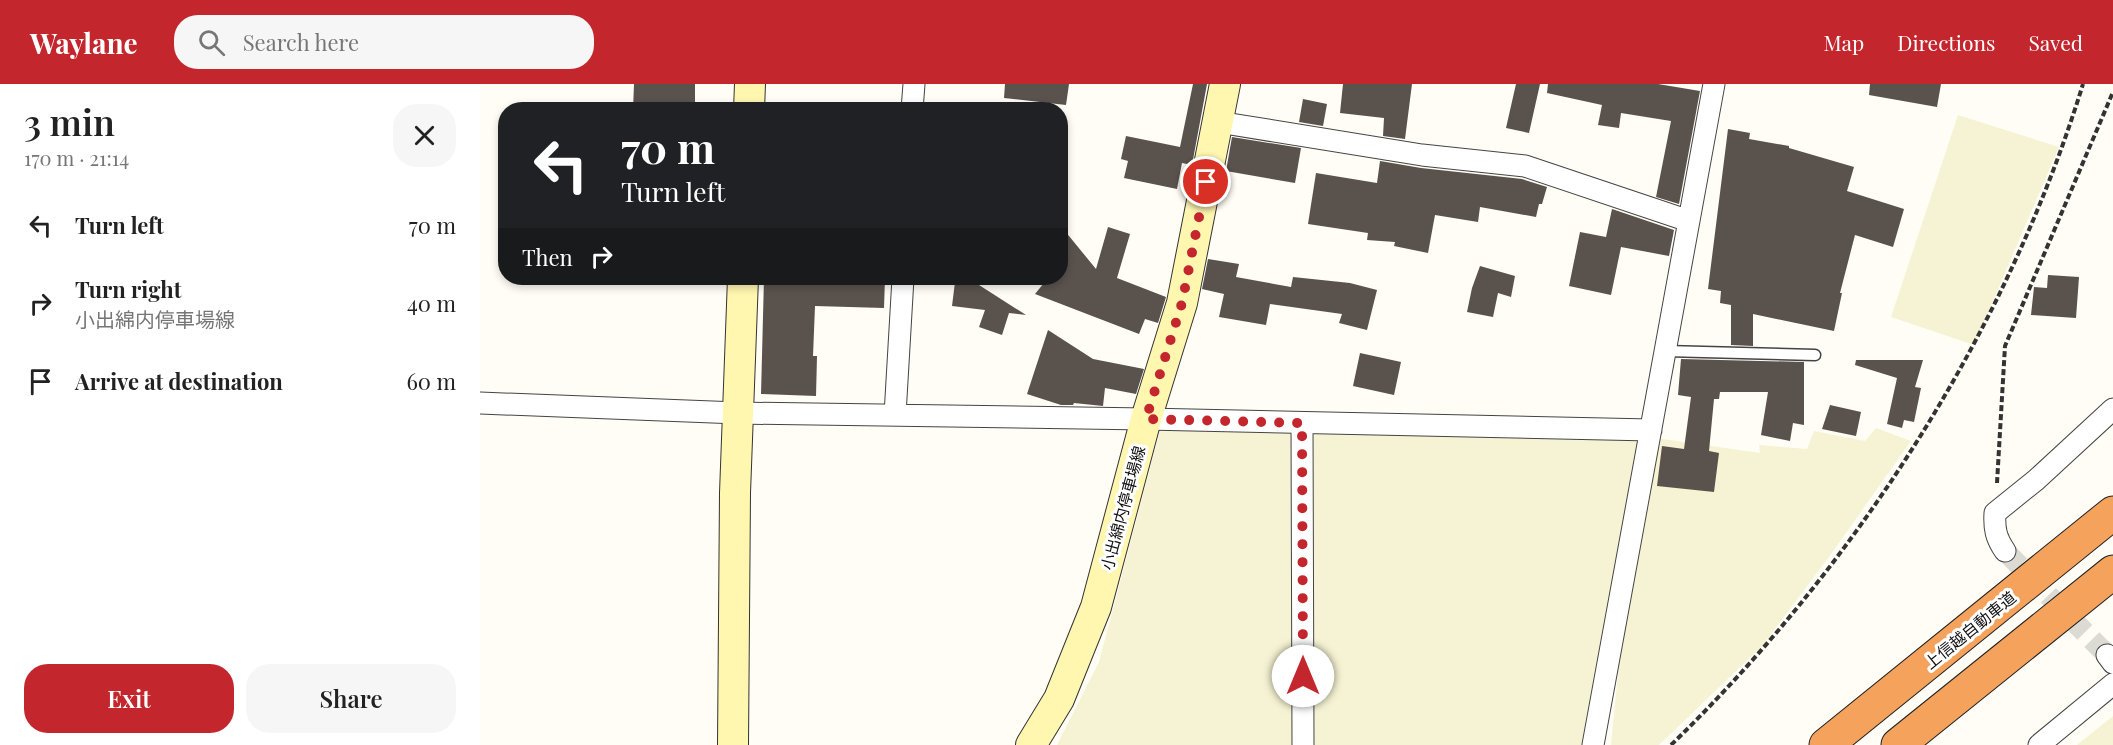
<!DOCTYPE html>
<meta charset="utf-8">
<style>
:root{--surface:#fff;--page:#f6f6f6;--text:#222;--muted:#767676;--accent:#c4262e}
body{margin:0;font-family:"Playfair Display","Noto Sans JP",serif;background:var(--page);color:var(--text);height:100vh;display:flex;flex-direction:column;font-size:22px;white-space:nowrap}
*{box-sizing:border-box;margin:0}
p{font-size:20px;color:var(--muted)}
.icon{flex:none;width:33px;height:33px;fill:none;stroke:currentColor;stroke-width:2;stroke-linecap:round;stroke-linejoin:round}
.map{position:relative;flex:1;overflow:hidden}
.details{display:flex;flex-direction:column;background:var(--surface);width:480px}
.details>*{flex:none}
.hud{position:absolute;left:18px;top:18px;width:570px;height:183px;border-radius:24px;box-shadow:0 3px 9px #0003;background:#202124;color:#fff;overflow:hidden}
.pin{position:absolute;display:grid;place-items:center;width:51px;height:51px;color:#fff;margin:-26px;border:3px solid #fff;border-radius:50%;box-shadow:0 2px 6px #0007}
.me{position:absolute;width:66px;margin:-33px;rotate:0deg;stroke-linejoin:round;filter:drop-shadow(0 0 4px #0008)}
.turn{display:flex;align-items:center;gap:21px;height:126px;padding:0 24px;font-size:27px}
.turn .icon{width:78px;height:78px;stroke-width:2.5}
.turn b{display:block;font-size:42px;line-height:51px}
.then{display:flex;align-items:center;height:57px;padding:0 24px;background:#0003;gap:12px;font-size:22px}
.round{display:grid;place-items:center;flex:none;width:63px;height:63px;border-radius:24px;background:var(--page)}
.summary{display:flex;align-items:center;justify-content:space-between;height:102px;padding:0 24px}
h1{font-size:36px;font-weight:600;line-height:45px}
.primary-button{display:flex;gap:12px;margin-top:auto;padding:12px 24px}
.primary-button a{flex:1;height:69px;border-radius:24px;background:var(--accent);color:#fff;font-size:24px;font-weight:600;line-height:69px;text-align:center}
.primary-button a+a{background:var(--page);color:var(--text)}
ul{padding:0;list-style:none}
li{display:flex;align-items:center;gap:18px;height:78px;padding:0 24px}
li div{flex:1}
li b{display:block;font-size:22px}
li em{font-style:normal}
header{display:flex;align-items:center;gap:36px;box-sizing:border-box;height:84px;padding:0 30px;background:var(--accent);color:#fff}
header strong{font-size:28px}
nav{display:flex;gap:33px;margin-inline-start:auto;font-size:21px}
.search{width:420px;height:54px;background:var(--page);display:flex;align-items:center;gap:15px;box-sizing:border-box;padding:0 21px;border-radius:24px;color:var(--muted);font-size:22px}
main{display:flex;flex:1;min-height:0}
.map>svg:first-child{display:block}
.farmland{fill:#f6f3d4}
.building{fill:#5a524d}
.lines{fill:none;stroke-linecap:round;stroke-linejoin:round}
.street-tunnel{stroke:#dbdad3;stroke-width:21;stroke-dasharray:21 10;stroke-linecap:butt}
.lane-casing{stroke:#444;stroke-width:13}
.street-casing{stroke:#444;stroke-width:23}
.secondary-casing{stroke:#333;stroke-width:32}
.highway-casing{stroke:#222;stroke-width:35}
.path{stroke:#333;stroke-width:4;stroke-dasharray:6 3;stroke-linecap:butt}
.lane{stroke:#fff;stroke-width:10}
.street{stroke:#fff;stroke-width:21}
.secondary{stroke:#fff6b0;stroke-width:30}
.highway{stroke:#f5a25d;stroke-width:33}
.route{stroke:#c4262e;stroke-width:10;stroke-dasharray:0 18}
.labels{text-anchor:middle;stroke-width:6;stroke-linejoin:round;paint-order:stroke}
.street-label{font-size:16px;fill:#111;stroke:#fff}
</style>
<header>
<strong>Waylane</strong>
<div class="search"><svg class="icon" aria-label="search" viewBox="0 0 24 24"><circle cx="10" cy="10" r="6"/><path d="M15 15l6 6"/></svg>Search here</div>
<nav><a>Map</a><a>Directions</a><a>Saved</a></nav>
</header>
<main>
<section class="details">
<div class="summary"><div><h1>3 min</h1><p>170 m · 21:14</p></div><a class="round"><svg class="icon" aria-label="close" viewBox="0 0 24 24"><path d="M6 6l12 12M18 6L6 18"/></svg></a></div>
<ul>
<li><svg class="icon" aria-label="left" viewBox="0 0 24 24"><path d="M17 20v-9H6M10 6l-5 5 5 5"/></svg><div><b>Turn left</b></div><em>70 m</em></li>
<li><svg class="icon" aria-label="right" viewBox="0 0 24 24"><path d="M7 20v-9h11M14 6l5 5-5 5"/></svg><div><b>Turn right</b><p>小出綿内停車場線</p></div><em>40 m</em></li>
<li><svg class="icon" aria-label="arrive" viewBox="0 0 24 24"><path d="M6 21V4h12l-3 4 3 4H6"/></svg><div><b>Arrive at destination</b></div><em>60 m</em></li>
</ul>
<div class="primary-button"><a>Exit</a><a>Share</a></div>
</section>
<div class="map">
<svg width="1633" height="661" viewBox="0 0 1633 661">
<rect width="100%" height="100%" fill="#fffdf5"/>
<path class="farmland" d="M1478,31l101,32 -85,198 -83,-28z
M1396,344l35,13 -82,116 -66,88 -104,100h-48l10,-102 24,-119 11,-86 104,15 -1,-8 48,4 7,-18 51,10z
M680,346l480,10 -51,305h-532l42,-83z
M1633,632v29h-36z"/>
<path class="building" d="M154,0h61v26h-62z
M525,0h64l-3,21 -62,-7z
M713,0h14l-15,81 -10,-2 -5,26 -53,-11 4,-17 -7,-2 5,-23 54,11z
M863,0h69l-7,55 -22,-3 1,-18 -44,-5z
M1036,0h24l-11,49 -23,-5z
M1068,0h110l42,7 -21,113 -23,-7 15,-76 -50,-8 -2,15 -21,-3 4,-20 -55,-12z
M1390,0h71l-4,23 -68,-12z
M823,15l24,5 -4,22 -24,-4z
M1248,45l22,4 -1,6 40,7v2l65,19 -7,24 57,18 -11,38 -38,-12 -15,58h2l-8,38 -81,-17v32l-22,-1v-40l-11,-2 1,-12 -13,-2z
M752,53l69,11 -6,35 -69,-12z
M900,77l41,7 101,11 25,8 -5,17h-3l-3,13 -56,-10 -2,15 -43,-7 -7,38 -34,-7 1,-4 -28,-2 1,-7 -60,-9 8,-51 61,10z
M1132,125l62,21 -5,26 -48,-9 -10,48 -42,-9 11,-54 26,5z
M580,141l36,44 12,-42 22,7 -13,44 49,19 -8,26 -13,-4 -6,15 -104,-40 13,-16h12z
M728,175l31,5 -3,13 55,10 2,-10 57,6 27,7 -10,40 -28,-7 3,-9 -72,-10 -4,21 -47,-8 5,-23 -22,-5z
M1000,182l35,10 -4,21 -13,-4 -5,24 -26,-5 5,-24z
M1568,191l31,2 -3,41 -45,-3 3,-28 13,1z
M284,194h121l-1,30 -69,-2 -2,50h4l-1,40 -55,-2z
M475,198l24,3 47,30 -17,-2 -7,22 -23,-8 6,-17 -33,-4z
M568,246l45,29 51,10 -8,25 -31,-6 -2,18 -29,-3 -1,2h-12l-34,-11z
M880,269l41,9 -7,33 -41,-9z
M1201,275l123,3v63l-11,-2 -3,18 -29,-6 7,-43h-48l-1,7h-5l-5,52 10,2 -5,39 -57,-6 5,-40 22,3 7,-52 -13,-2z
M1376,276h67l-8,27 6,1 -7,34 -10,-2 -2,8 -15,-4 10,-46 -42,-13z
M1350,321l31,7 -5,24 -34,-7z"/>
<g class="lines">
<path class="street-tunnel" d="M1525,467l102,104"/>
<defs>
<path id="lane" d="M1185,267l150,4"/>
<path id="street" d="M432,26l2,-26
M738,38l204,33 103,11 164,55
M0,319l258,10 408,6 505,11
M415,331l8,-137
M822,339l1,322
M1525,467c-9,-13 -11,-22 -10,-38l41,-33 77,-71
M1627,571l6,8
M1113,661l121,-661
M1559,661l74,-61"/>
<path id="secondary" d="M269,26l1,-26
M253,661l2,-252 8,-215
M551,661l28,-46 37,-92 50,-188 36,-116 43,-219"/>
<path id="highway" d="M1346,661l287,-232
M1418,661l215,-173"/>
</defs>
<use href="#lane" class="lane-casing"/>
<use href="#street" class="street-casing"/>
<use href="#secondary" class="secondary-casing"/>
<use href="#highway" class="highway-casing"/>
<path class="path" d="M1517,399l8,-137 108,-254
M1191,661c185,-179 336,-414 412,-661"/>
<use href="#lane" class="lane"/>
<use href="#street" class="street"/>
<use href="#secondary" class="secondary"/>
<use href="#highway" class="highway"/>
</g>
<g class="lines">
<path class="route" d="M726,98l-24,121 -36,116 156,4 1,253"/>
</g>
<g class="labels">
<g class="street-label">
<text transform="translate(643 424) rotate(-75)" y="6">小出綿内停車場線</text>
<text transform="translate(1490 546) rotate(-39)" y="6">上信越自動車道</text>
</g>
</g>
</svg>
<div class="pin" style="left:726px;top:98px;background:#d93025"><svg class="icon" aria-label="arrive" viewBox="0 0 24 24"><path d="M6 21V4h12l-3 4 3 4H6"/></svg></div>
<svg class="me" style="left:823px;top:592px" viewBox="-20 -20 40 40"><circle r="19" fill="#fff"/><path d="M0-13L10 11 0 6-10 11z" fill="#c4262e"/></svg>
<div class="hud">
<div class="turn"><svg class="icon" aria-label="left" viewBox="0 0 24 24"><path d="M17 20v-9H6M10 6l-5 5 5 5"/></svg><div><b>70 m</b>Turn left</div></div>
<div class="then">Then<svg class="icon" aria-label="right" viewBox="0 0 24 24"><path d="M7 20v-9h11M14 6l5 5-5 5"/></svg></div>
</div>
</div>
</main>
